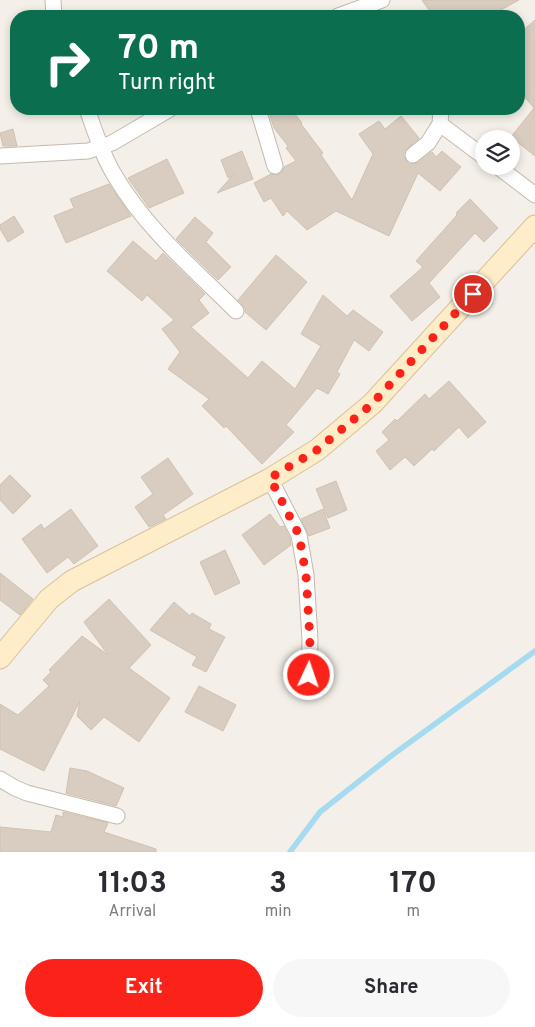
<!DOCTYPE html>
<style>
:root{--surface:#fff;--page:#f7f7f7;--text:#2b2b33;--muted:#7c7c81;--accent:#fb2319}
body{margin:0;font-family:Overpass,sans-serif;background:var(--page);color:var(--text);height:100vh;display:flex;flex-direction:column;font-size:19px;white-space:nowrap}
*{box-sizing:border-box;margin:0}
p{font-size:16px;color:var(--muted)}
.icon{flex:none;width:28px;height:28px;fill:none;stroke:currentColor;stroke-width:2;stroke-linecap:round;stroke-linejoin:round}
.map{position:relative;height:852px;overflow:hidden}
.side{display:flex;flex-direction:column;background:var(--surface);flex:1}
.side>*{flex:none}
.banner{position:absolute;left:10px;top:10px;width:515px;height:105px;border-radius:20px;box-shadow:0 2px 8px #0003;background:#0b6e4f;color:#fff;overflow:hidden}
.fabs{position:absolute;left:475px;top:130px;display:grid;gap:10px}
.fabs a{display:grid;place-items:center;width:45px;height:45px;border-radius:50%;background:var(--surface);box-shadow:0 2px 8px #0003;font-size:25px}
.pin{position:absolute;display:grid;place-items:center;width:42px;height:42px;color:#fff;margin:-21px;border:2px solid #fff;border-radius:50%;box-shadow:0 1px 5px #0007}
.me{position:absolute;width:55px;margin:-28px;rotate:3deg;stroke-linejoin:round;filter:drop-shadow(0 0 4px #0008)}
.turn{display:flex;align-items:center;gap:18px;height:105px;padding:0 25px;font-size:22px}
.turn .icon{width:65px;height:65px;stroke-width:2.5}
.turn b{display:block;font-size:35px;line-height:42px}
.eta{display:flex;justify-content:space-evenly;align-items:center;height:85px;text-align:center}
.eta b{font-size:30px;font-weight:700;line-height:35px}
.button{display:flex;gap:10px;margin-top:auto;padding:10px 25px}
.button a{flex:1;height:58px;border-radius:30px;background:var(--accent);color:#fff;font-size:20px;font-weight:700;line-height:58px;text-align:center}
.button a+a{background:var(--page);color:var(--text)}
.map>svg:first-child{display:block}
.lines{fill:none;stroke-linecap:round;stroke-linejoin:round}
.stream{stroke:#a5daf1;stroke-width:5.5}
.building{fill:#d9cdc1;stroke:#d1c1b1}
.street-casing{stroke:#c3b9ae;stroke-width:17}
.secondary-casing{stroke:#d8c19a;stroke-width:23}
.street{stroke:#fff;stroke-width:15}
.secondary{stroke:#ffecc8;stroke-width:21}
.route{stroke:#fb2319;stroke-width:9;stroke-dasharray:0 16.2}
</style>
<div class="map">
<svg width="535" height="852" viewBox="0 0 535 852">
<rect width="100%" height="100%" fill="#f4f0e9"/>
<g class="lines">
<path class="stream" d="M290,852l30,-40 71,-56 144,-105"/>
</g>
<path class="building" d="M422,0h97l-29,16h-57z
M535,20v136l-24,-19 23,-29 -15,-18v-56z
M268,109h23l11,14 -1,1 22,29 -2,2 31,45 21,-46 -14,-20 20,-13 6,8 16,-13 18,22 -15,13v6l5,7 9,-1 14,-11 4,5 6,-6 19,16 -21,24 -22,-18 -29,63 -53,-25 -29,19 -20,-19 -4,5 -12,-18 -7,4 -10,-19 17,-9 7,1 4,-3 2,-5 12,-6 -10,-13 2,-2 -14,-18z
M13,129l4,17h-14l-3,-13z
M242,151l11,28 -36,14 16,-18 -5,3 -7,-18z
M167,159l17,34 -35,15 -21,-30z
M109,184l22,32 -65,27 -12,-27 20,-8 -4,-9z
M470,199l28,29 -14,14 -9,-9 -46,50 11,14 -28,24 -22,-25 33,-29 -7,-6 41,-46 -1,-2z
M14,216l10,16 -16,10 -8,-13v-4z
M195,217l18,16 -7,9 25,25 -13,13 -42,-41z
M133,241l23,20 7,-8 42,41 -6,6 10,13 -18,14 57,51 14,-17 33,28 26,-43 -20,-12 22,-39 24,21 6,-6 30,22 -14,19 -15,-11 -17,32 3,2 -12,20 -11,-6 -31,37 8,7 -32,32 -36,-38 -2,2 -22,-22 7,-7 -41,-30 12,-17 -18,-23 12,-9 -27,-25 -5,6 -35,-30z
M276,255l31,27 -41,48 -21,-18v-4l-7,-8z
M449,381l37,41 -18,16 -9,-11 -25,24 -2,-2 -18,17 -9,-9 -15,13 -14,-19 13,-11 -7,-8 13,-13 2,2 28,-27 4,5z
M168,458l25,36 -30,21 3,4 -17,8 -14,-20 18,-13 -12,-17z
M10,475l21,21 -18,18 -13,-14v-15z
M336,481l11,29 -19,8 -12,-29z
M71,509l27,37 -24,18 -6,-7 -21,16 -25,-34 19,-15 3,5z
M323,509l7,19 -21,8 -8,-17z
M270,514l10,13 4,-1 6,12 1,7 -27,20 -22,-30z
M225,550l15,33 -25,12 -15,-33z
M0,573l33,26 -13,16 -20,-15z
M109,599l42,46 -22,23 41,30 -31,44 -35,-25 -13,13 -14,-14 3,-15 -36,70 -44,-22v-45l18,11 31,-29 -6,-6 8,-8 -2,-2 33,-34 26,19 -24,-33z
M174,602l16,14 2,-3 19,11 -2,5 16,8 -19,35 -14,-7 5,-8 -47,-27z
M199,686l37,19 -13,26 -38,-19z
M70,768l17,3 37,17 -8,18 -50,-13z
M63,812l45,11 -4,9 52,17v3h-156v-25l51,5 5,-17 7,2z"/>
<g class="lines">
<defs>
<path id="street" d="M53,0l1,16
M338,16l44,-16
M87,109c8,22 15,46 28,67 32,54 77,91 121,135
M258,109l17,57
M441,109l-1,15 44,33
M413,155l15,-12 12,-19
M0,156l88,-5 24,-8 58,-34
M497,166l38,29
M270,479l29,56 7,40 4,65 -1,35
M0,779l15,9 12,5 90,23"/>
<path id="secondary" d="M0,658l49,-59 23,-18 198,-102 47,-29 55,-46 163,-178"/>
</defs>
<use href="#street" class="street-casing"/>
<use href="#secondary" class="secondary-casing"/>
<use href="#street" class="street"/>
<use href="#secondary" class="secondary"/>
</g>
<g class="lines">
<path class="route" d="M309,675l1,-35 -4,-65 -7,-40 -29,-57 47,-28 55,-46 101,-110"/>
</g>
</svg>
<div class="fabs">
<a><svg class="icon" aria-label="layers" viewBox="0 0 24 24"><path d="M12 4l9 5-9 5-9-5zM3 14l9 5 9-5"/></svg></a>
</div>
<div class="pin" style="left:473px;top:294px;background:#d93025"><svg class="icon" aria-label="arrive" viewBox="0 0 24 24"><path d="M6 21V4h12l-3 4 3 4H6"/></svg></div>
<svg class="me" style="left:309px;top:675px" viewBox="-20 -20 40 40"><circle r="17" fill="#fb2319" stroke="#fff" stroke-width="3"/><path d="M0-11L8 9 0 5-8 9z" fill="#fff"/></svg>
<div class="banner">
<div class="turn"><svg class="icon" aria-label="right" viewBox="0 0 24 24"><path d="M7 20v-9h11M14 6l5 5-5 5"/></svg><div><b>70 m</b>Turn right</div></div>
</div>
</div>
<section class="side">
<div class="eta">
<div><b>11:03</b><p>Arrival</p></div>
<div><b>3</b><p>min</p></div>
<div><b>170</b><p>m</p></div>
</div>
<div class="button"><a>Exit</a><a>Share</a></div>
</section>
